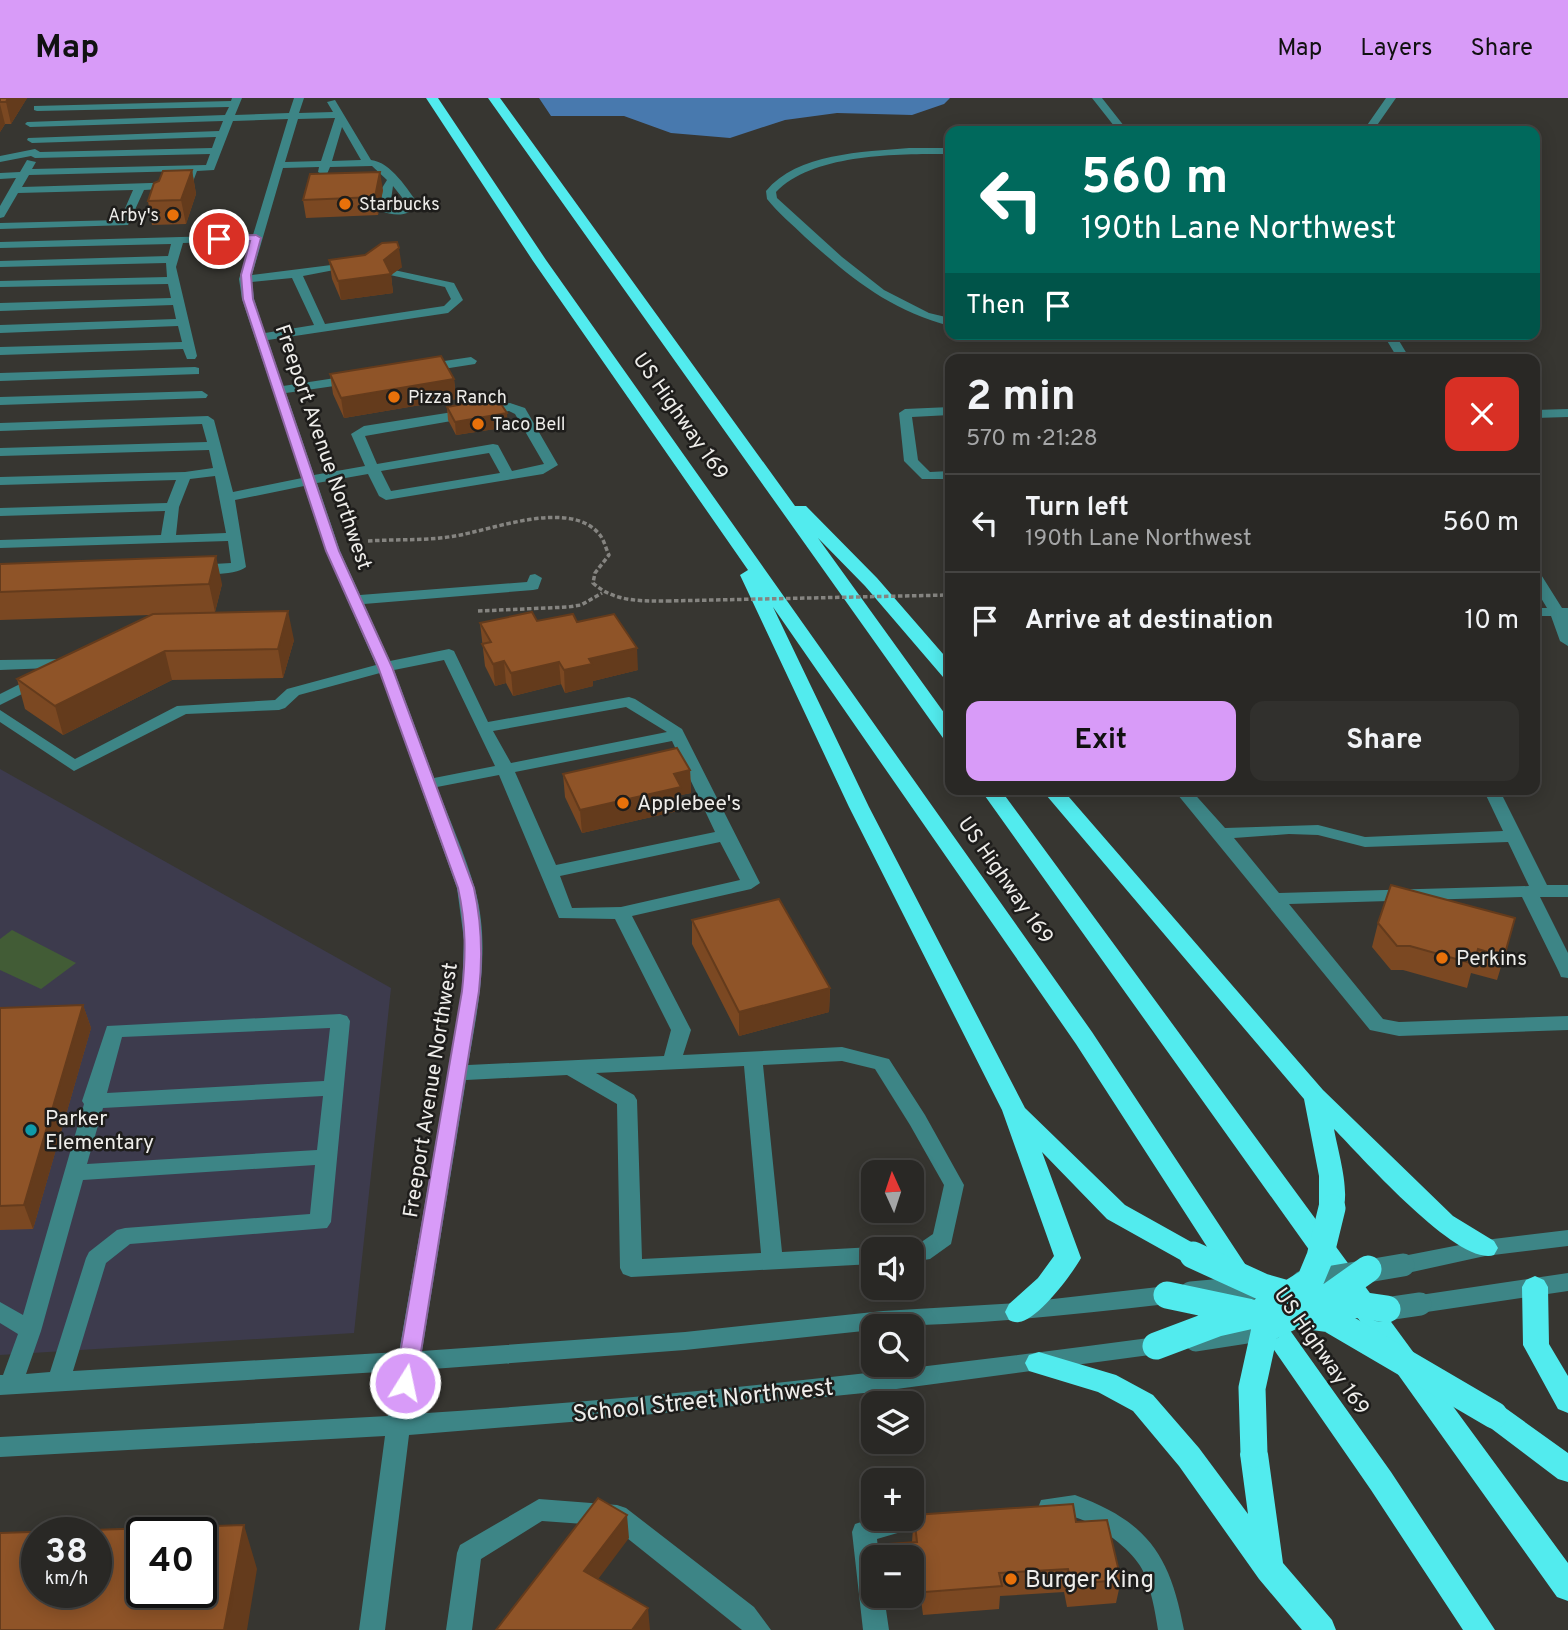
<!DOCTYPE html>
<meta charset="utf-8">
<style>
:root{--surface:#292825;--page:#31302d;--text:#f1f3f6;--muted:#a5a6a7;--line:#454442;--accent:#d89bf8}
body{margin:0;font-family:Overpass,sans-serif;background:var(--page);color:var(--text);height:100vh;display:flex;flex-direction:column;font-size:26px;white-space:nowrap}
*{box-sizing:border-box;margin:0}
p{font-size:23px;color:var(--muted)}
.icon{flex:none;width:38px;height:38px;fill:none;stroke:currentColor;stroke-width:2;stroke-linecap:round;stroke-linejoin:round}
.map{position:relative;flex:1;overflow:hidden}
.panel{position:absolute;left:945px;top:256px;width:595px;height:441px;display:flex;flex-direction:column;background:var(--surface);border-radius:14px;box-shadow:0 4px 18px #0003,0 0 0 2px var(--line)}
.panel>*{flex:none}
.hud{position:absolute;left:945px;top:28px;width:595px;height:214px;border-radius:14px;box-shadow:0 4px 18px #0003,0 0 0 2px var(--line);background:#00695c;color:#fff;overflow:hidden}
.needle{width:46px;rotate:357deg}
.tools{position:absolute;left:861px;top:1062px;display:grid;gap:14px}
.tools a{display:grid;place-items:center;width:63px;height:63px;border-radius:14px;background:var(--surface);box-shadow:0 4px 18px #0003,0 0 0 2px var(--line);font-size:35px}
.speed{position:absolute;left:21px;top:1419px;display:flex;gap:14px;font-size:35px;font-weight:700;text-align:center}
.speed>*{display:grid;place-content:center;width:91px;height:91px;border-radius:50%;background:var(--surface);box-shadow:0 4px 18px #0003,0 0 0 2px var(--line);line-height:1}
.speed small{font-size:18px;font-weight:400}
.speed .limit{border:4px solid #111;border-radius:10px;background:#fff;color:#111}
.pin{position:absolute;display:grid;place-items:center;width:60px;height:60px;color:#fff;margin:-30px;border:4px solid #fff;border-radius:50%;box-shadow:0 2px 7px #0007}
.me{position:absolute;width:77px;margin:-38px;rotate:10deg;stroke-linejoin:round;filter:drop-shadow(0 0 5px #0008)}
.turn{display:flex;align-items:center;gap:24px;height:147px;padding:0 21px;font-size:32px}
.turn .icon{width:91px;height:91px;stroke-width:2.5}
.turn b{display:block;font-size:49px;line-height:60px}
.then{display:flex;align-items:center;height:66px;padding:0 21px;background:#0003;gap:14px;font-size:26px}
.round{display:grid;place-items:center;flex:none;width:74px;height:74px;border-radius:14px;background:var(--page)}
.head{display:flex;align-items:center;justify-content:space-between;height:119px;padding:0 21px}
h1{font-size:42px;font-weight:700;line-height:52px}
.action{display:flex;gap:14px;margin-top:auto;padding:14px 21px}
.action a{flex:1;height:80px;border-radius:14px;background:var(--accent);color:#111;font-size:28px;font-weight:700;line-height:80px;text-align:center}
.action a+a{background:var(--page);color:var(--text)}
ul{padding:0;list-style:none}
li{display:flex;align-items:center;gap:21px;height:98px;padding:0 21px;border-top:2px solid var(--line)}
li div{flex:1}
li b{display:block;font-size:26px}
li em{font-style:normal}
header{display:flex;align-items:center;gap:42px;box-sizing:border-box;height:98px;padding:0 35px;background:var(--accent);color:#111}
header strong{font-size:33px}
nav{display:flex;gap:38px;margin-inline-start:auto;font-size:24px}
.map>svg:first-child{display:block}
.education{fill:#3d3b4d}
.green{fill:#425c36}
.water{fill:#4879ae}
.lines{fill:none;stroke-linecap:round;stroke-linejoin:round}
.path{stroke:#858480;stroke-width:3.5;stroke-dasharray:4.5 2.5;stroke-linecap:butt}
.minor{fill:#3d8586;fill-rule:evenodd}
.highway{fill:#52ebee;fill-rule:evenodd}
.path-bridge{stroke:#858480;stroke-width:3.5;stroke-dasharray:4.5 2.5;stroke-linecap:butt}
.minor-bridge{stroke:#3d8586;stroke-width:23}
.highway-bridge{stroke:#52ebee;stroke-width:27}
.wall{fill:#7b4822}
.shaded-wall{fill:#643b1c}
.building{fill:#8f5428;stroke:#643b1c;stroke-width:2;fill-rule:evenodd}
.route{fill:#d89bf8;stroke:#8c65a1;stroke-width:2}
.food-dot{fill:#e8710a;stroke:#1e1d1b;stroke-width:2.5}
.culture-dot{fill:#0f9aa8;stroke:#1e1d1b;stroke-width:2.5}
.labels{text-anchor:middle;stroke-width:5;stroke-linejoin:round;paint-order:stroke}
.far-poi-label{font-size:18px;fill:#eeedea;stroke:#1e1d1b;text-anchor:start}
.street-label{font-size:21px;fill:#eeedea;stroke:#1e1d1b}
.poi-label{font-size:21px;fill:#eeedea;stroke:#1e1d1b;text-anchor:start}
.near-street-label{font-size:24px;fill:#eeedea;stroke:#1e1d1b}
.near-poi-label{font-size:24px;fill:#eeedea;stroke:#1e1d1b;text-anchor:start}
</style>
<header>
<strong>Map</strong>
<nav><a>Map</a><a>Layers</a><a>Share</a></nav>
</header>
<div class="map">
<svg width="1568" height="1532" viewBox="0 0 1568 1532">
<rect width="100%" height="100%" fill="#373631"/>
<path class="education" d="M0,671l391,219 -37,345 -354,22z"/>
<path class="green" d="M12,832l64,33 -35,26 -41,-19v-31z"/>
<path class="water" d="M539,0h411l-6,6 -32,11 -75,-2 -52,7 -55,18 -59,-5 -47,-17h-73z"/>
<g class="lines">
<path class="path" d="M368,443c29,-2 58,0 87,-5 37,-6 116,-38 145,-1 4,5 6,14 9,20l-14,18 -2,10c21,19 47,18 74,18
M478,513l90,-4 13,-2 21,-12"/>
<path class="minor" d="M232,0h10l-7,17 54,-2 5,-15h10l-5,15 34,-1 -6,-10 8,-2 36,60c20,2 37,30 48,45 -11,12 -24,11 -39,6l2,-23 5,-8 -15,-14 -42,1 -3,7 -4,1 -5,-3 1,-5 -36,1 -31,107 103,-13v4l-52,10 22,48 119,-18 7,-7 -6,-12 -55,-12 -2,-2 6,-3 60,13 9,17 -15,13 -180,27 15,46 72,-11 6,4 -6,4 -69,10 28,82 51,-9 -14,-32 13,-8 146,-23 15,5 33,57 -15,9 -157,26 -7,-4 -11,-22 -51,9 23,68 20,44 167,-13 3,-7 5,-1 7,4 -4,11 -5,1 -169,14 26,57 59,-12 5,2 34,71 141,-25 6,2 47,30 78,154 -9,6 -119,27 59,114 -8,25 159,-8 47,12 36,56 39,70 -13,59 -21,15 -18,3v-12h-8l13,-5 16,-11 11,-49 -34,-60 -35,-56 -33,-8 -79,4 19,187 91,-5 6,3h-6v14l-242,13 -8,-3 -3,-6 -3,-164 -50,-29 -101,5 -44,271 263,-19 198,-21 135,-8 149,-17 8,3 3,6 -3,6 -8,3c-98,11 -196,22 -294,22v4l-188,20 -266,20 -7,44c251,-16 502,-44 752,-78l8,2 3,7 -3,7 -298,40 -291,29 -174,14 -24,195h-26l26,-194 -385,21v-20l388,-21 8,-45 -396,24v-20h3l15,-41 -18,-11v-21l23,13 61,-211 -2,-3 25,-75 233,-12 7,2 3,5 -19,201 -4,6 -197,16 -24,19 -33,108 326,-19 63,-361 2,-51 -7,-52 -77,-215 -81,22 -14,13 -6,2 -93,4 -112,57 -74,-49v-12l75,49 102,-53 98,-6 12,-11 89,-24 -50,-114 -22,-65 -69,14 11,67c-9,8 -47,10 -57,2l7,-4 35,-2 -3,-22 -228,7v-8l161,-5 4,-24 -165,5v-8l167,-5 9,-23 -176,5v-8l185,-5 28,-4 -4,-18 -209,6v-8l207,-6 -5,-18 -202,7v-8l208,-7 6,4 19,72 69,-14 -60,-179 -3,-20 12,-38 -68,2 -7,24 21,89 -2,3h-8l-4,-10 -183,6v-8l182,-5 -4,-16 -178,7v-8l176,-6 -3,-14 -173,6v-8l171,-5 -3,-14 -168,3v-6l167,-4 -1,-14 -166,4v-6l168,-5 3,-12 -171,4v-6l253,-7 35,-116 -55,2 -19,49 -17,1 -6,16 -47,3 -16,35 -128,4v-6l120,-3 13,-30 -115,3 -14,24 -4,1v-12l16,-28 -16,1v-6l20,-1 7,-12 9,2 -4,7 174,-4 4,-11 -175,4 -4,-2 -31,6v-6l35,-7 5,3 172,-4 4,-11 -184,6 -5,-3 1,-2 191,-7 4,-10 -193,6 -5,-3 2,-2 198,-7 4,-8 -192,4 -3,-1v-4l197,-5zM335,20l-14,43 -36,1 13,-43zM342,29l19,33 -29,1zM187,73l-4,11 -161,5 7,-12zM393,88l15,19h-1l-17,2zM292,180l22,47 -49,8 -11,-34 -2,-17zM509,313l6,3 29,50 -32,7 -14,-26 -5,-1 -116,20 -12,-28zM489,355l11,20 -109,18 -10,-20zM215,378l11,57 -50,2 3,-28 11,-28zM444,562l51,106 -61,12 -40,-108zM626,609l41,25 -156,31 -18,-32zM672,643l43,91 -159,33 -41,-93zM499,677l60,143 56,1 56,111 -7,26 -196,9c10,-58 23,-118 7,-176 -10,-35 -25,-68 -38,-102zM720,744l20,38 -119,27 -49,1 -12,-32zM330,930l-6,53 -217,12 15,-56zM744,968l17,187 -119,6 -5,-159 -3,-5 -38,-22zM323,998l-6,54 -230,14 16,-56zM315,1067l-5,49 -185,14 -8,2 -28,22 -3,6 -36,114 -24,2 15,-43 42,-151z
M1092,0h10l26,33h-10z
M1386,0h10l-23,33h-10z
M909,50h41v6c-50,0 -137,-1 -174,38l1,6 65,59 42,33 45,23 21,5v8c-61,-16 -99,-48 -145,-89 -13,-13 -27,-24 -38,-38l-1,-8c31,-38 97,-39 143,-43z
M1383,236h12l15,25h-12z
M471,259l6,4 -2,3 -51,8 -6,-4 6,-4z
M195,269l4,1v6l-199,7v-8z
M202,293l6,4 -2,3 -206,7v-8z
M950,309v8l-38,2 6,43 12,12 20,-1v8h-28l-18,-18 -5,-48 6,-4z
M1568,311v8l-33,1v-8z
M1535,474l5,1 22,35h6v38l-8,-5 -9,-25h-16v-8h12l-12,-20z
M69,561l5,2 3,3 -3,3 -74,3v-10z
M40,576l6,2 2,3 -2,3 -46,23v-11z
M1173,691h17l35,39 93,-3 47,12 138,-6 -20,-42h16l48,96h21v12h-28l28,56v25l-7,-1 -2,-5 -37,-75 -233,7 94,115 16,3 169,-6v14l-169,6 -29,-6zM1289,736l29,1 47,12 143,-5 21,44 -250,7 -45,-55z
M1568,1132v16l-83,10 -82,18 -8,-3 -3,-6 3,-6 8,-3 82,-16z
M1568,1175v18l-148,22 -8,-3 -3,-6 3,-6 8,-3z
M1075,1397c73,27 95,60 109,135h-26c-3,-20 -7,-41 -15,-59 -9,-20 -47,-49 -69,-54 -11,-2 -21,3 -33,-1l-3,-8 3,-8z
M539,1401l78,6 9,3 128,99 17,23h-29l-130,-104 -70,-5 -61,38 -9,71h-26l11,-77 3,-8z
M912,1411l6,2 3,8 -3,8 -41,12 2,19h-6v38h11l5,34h-26l-11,-98 3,-8 18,-6 39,1z"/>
<path class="highway" d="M426,0h12l108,162 546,772 159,241 4,7 -4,7 -9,3 -9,-3 -157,-243 -303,-437 96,200 156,301 100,97 77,43 4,7 -4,7 -9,3 -9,-3 -77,-43 -65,-67 39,106c-8,15 -44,63 -62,64 -3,1 -8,-1 -10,-2l-4,-8 4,-8 29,-26 16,-22 -52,-146 -153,-303 -109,-232 8,-5 -215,-309z
M488,0h12l295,408h11l71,72 73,84v17l-7,-2 -78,-91 -47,-48 132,183v19l-7,-2z
M980,691h20l568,774v38l-11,-4z
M1041,691h21l261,301 130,126 41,25 4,7 -4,7c-36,12 -133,-99 -160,-126 4,23 18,66 7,86l-9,3 -9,-3 -4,-7v-32l-15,-77z
M1535,1178l9,4 4,7 1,57 19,32v37l-10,-4 -35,-64 -1,-58 4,-7z
M1263,1204l9,3 119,167 104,158h-32l-92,-140 -117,-169 -4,-8 4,-8z
M1039,1254l77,23 37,20 46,53 49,66 -8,-60 4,-9 10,-3 10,3 4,9 15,109 49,57 4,10h-34l-43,-51 -80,-113 -46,-55 -35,-19 -69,-21 -4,-8 4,-8z
M1494,1305l10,4 64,46v29l-10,-3 -74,-56 -4,-8 4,-8z"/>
<path class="path-bridge" d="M667,503l283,-6"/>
<path class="minor-bridge" d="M1303,1184l100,-17
M1191,1195l66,-6
M1379,1212l41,-6
M1196,1242l76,-12"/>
<path class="highway-bridge" d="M1193,1157l70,32 28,8 96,14
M1167,1197l90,19h37l36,5 164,96
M1156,1248l61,-23 40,-9 53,-33 10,-24 12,-49
M1254,1356l-2,-66 13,-59 58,-28 45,-32"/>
</g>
<path class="wall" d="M0,0h27l-16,26h-6l-5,8z
M192,72l4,24 -10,30 -34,1 -4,-24z
M383,92l-5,25 -72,3 -3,-18z
M329,162l73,7 -11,8 2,18 -52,7 -9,-21z
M330,276l124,5 2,20 -112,19 -11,-24z
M447,309l61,20 -52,8 -8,-15z
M0,466l222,20 -7,28 79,28 -11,38 -111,2 -109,55 -38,-26 -8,-30 133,-64 -150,5z
M577,524l61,48 -45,11v5l-28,7 -4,-9 -48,12 -7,-13 -11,3 -10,-20 -5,-43z
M690,672l1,23 -10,2 1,15 -100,23 -17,-36 -2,-23z
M692,822l138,68 -1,24 -90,24 -47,-92z
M1378,825l126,34 -7,23 -26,-7 -4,15 -64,-18h-12l-19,-23z
M83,907l8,23 -58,201 -33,1v-222z
M914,1417l162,7 45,58 -5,23 -49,4 -3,-15 -64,4 -1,13 -76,6 -2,-15 -29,2 -1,-6h21v-38h-24l1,-14 23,-2z"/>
<path class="shaded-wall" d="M8,0h19l-16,26 -5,-22z
M0,6l5,20 -5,8z
M192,72l4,24 -10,30 -5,-24z
M380,74l3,18 -5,25 -3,-18z
M399,150l3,19 -11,8 2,18 -52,7 -3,-19 46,-21z
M454,281l2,20 -112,19 -3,-20z
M507,315l1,14 -52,8 -1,-13z
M216,458l6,28 -7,28 -6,-28z
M288,513l6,29 -11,38 -5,-29z
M637,550l1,22 -45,11v5l-28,7 -1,-23 25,-11z
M165,553l7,29 -109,55 -8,-29z
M504,563l2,22 -11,3 -2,-22z
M559,564l2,22 -48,12 -2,-23z
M690,672l1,23 -10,2 1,15 -100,23 -2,-23 94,-36z
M830,890l-1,24 -90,24v-24z
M83,907l8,23 -58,201 -9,-24z
M627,1417l2,23 -42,56 -3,-23z
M244,1427l13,44 -10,61h-23z
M648,1510l2,22h-18z"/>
<path class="building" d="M0,0h8l-2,4h-6z
M192,72l-11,30 -33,1 6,-18 5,-2 4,-10z
M380,74l-5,25 -72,3 7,-26z
M397,144l2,6 -15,12 7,14 -53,7 -9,-21 36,-5 17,-12z
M441,258l13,23 -113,19 -11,-24z
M497,300l10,15 -52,9 -8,-15z
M216,458l-7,28 -209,8v-28z
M288,513l-10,38 -113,2 -110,55 -38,-27 136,-65z
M532,514l5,9 36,-7 4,8 37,-8 23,34 -48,11 3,5 -28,6 -5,-8 -48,11 -7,-12 -11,3 -11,-20 9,-2 -11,-19z
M677,650l13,22 -16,4 7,13 -101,23 -17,-36z
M1391,787l124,33 -11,39 -26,-8 -4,15 -64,-18h-13l-19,-23z
M779,801l51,89 -91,24 -47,-92z
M83,907l-59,200 -24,1v-198z
M598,1400l29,17 -43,56 64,37 -16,22h-136z
M1073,1406l3,18 31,-2 14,60 -50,4 -3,-15 -69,4 3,13 -77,6 -2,-15 -11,1v-20h-22l-1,-14 28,-2 -3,-27z
M244,1427l-20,105h-224v-97zM37,1435h59v59h-59zM142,1435h59v59h-59z"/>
<path class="route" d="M256,137l5,3 -10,37 2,24 86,252 53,116 82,221c8,36 9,67 5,103l-63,392 -4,6 -7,2 -7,-2 -3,-6 67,-392c4,-36 4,-67 -4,-103l-80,-221 -52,-116 -83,-252 -2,-24 9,-34 -31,1 -5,-3 5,-3z"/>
<g class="food-dot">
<circle cx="345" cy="106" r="7"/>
<circle cx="173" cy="117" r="7"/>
<circle cx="394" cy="299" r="7"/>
<circle cx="478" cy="326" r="7"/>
<circle cx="623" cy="705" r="7"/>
<circle cx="1442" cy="860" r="7"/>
<circle cx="1011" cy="1481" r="7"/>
</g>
<circle class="culture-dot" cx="31" cy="1032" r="7"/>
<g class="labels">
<g class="far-poi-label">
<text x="359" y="112">Starbucks</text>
<text x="159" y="123" text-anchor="end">Arby's</text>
<text x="408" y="305">Pizza Ranch</text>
<text x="492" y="332">Taco Bell</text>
</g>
<g class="street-label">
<text transform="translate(681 318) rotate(55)" y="7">US Highway 169</text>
<text transform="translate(324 349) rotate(71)" y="7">Freeport Avenue Northwest</text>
<text transform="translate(1006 782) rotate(55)" y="7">US Highway 169</text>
<text transform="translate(430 992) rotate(-81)" y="7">Freeport Avenue Northwest</text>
<text transform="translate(1322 1253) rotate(55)" y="7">US Highway 169</text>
</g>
<g class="poi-label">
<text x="637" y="712">Applebee's</text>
<text x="1456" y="867">Perkins</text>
<text x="45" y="1027">Parker<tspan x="45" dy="24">Elementary</tspan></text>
</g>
<g class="near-street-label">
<text transform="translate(703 1302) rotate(-6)" y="8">School Street Northwest</text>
</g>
<g class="near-poi-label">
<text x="1025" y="1489">Burger King</text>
</g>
</g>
</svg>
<div class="tools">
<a><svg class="needle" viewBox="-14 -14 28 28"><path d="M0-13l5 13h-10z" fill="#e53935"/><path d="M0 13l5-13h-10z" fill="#a5a6a7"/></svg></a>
<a><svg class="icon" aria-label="sound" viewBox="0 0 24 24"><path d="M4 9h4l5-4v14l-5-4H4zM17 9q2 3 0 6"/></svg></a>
<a><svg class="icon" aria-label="search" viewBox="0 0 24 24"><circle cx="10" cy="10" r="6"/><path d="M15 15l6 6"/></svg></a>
<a><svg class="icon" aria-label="layers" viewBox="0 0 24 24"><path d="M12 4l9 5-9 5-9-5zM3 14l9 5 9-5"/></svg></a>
<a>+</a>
<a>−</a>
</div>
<div class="speed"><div>38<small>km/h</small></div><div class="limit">40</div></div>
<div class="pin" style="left:219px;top:141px;background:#d93025"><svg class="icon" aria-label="arrive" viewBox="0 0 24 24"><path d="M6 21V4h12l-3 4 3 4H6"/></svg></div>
<svg class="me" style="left:405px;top:1285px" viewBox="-20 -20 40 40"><circle r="17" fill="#d89bf8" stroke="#fff" stroke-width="3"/><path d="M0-11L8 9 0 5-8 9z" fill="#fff"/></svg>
<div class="hud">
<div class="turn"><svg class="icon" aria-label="left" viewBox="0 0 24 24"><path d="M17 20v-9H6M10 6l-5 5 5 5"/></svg><div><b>560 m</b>190th Lane Northwest</div></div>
<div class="then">Then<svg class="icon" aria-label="arrive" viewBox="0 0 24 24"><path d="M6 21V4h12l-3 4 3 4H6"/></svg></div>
</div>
<section class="panel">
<div class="head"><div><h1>2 min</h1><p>570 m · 21:28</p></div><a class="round" style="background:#d93025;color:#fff"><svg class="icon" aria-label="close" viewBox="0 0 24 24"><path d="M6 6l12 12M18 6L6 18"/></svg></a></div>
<ul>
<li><svg class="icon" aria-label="left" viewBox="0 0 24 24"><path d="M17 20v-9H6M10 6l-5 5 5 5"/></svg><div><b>Turn left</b><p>190th Lane Northwest</p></div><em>560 m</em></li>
<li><svg class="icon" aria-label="arrive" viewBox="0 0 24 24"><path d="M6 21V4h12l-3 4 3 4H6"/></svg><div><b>Arrive at destination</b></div><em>10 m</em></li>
</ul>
<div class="action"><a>Exit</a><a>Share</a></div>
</section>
</div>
